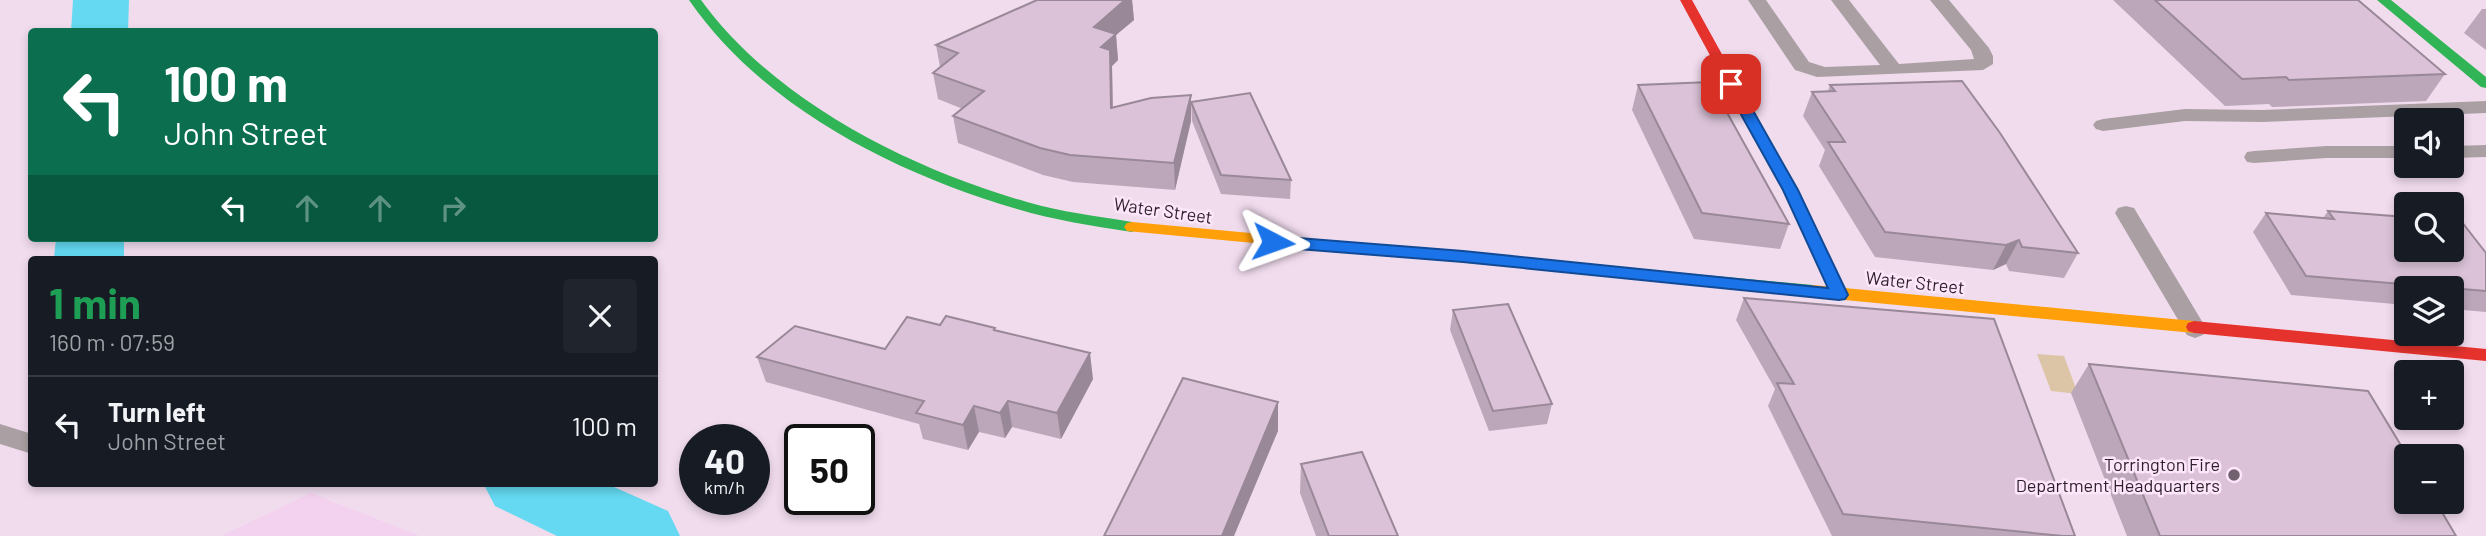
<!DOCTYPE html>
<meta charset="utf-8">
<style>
:root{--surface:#171b24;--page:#20242c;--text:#f1f3f6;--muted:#9ea1a6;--line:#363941}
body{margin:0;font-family:Barlow,sans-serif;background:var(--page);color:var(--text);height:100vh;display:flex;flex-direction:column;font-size:26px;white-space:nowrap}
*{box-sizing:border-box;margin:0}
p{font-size:23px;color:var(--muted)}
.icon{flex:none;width:38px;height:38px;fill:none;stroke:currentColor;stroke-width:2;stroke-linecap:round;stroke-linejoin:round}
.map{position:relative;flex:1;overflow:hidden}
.side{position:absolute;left:28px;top:256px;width:630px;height:231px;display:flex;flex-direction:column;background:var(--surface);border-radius:7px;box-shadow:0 4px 10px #0003}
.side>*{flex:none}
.banner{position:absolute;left:28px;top:28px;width:630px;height:214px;border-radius:7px;box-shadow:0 4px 10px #0003;background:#0b6e4f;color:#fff;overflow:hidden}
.fabs{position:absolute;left:2394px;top:108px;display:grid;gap:14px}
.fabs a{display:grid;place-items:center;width:70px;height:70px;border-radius:7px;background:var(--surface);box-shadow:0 4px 10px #0003;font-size:35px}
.speed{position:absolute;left:679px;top:424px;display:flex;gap:14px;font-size:35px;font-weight:700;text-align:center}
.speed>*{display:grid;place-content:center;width:91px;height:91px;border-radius:50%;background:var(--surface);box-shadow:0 4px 10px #0003;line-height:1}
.speed small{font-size:18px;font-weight:400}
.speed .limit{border:4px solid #111;border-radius:10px;background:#fff;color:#111}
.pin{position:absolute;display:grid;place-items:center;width:60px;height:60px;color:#fff;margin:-30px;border-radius:14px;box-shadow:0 4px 10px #0006}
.me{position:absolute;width:77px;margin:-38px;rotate:94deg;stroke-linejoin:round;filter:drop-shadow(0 0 5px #0008)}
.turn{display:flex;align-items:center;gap:24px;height:147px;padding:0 21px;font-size:32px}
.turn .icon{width:91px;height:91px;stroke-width:2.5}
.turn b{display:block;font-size:49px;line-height:60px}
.lanes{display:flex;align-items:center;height:66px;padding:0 21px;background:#0003;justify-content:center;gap:35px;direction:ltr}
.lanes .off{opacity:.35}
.round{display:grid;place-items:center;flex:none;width:74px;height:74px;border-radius:7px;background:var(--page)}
.summary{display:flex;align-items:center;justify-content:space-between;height:119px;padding:0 21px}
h1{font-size:42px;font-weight:700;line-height:52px;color:#1e9e55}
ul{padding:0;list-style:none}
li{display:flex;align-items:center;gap:21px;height:98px;padding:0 21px;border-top:2px solid var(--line)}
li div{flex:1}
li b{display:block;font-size:26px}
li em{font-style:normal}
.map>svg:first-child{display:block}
.built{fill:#f3d2ef}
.green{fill:#dcc5a6}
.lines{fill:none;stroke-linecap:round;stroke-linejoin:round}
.river{fill:#64d9f1;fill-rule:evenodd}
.lane{fill:#aaa0a3;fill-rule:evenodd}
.fast{fill:#30b455;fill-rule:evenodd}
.slow{fill:#ff9f0a;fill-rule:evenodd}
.jam{fill:#e5322d;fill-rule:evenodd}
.wall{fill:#bca7ba}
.shaded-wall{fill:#998897}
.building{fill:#dbc2d8;stroke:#998897;stroke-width:2}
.route{fill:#1a73e8;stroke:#114b97;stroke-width:2}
.poi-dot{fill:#71616f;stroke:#fde6fa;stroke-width:2.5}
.labels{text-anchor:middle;stroke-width:5;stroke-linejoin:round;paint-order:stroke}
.street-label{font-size:18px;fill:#2c1f2b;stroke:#fde6fa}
.poi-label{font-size:18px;fill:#2c1f2b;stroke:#fde6fa;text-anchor:end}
</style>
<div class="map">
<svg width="2486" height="536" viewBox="0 0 2486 536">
<rect width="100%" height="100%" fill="#f1dcee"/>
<path class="built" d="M311,493l109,43h-199z"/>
<path class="green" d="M2037,354l27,2 14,38 -27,-3z"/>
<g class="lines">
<path class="river" d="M73,0h56l-1,32h-57z
M56,238h68v21h-70z
M483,483h122l63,28 12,25h-123l-62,-30z"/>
<path class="lane" d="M1748,0h18l43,62 16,5 55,-2 -49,-65h18l50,64 75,-5 -3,-9 -41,-50h19l40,48 4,8v8l-10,6 -166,7 -22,-7z
M2486,101v12l-224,9 -77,-1 -82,10 -7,-2 -3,-4 3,-4 7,-2 82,-10 77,1z
M2486,145v12l-34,1v-12z
M2326,146h80v12h-80l-72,5 -7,-1 -3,-5 3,-5 7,-1z
M2126,206l8,2 69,115 4,6 -4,6 -8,3 -8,-3 -72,-122 3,-5z
M0,424l32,10v20l-32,-10z"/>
<path class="fast" d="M689,0h12c73,101 209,169 326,202 34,10 70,14 105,20l8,5 -8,5c-39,-6 -78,-12 -115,-23 -123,-36 -254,-102 -328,-209z
M2377,0h14l95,77v11l-5,-1z
M1552,261l261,24 8,6 -8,6 -267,-27 -2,-4z"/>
<path class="slow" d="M1132,222l420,39 8,5 -8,5 -425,-40 -3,-4 3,-4z
M1813,285l381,36 6,2 2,4 -2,4 -6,2 -381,-36 -8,-6z"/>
<path class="jam" d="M1680,0h12l105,190 50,104 -2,4h-12l-2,-4 -48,-104z
M2194,321l292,28v12l-292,-28 -6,-2 -2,-4 2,-4z"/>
</g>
<path class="wall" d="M1037,0h95l2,20 -18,15 2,25 -6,6 1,42 78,-13v26l-16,69 -102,-8 -30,-7 -85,-32 -5,-27 10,-7 -25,-10 -5,-26 7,-6 -4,-22z
M2113,0h245l87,74 -19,27 -154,6 -3,-3 -44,2z
M2482,9h4v41l-22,-17z
M1638,85l151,139 -9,25 -86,-10 -62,-129z
M1830,85l248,168 -14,25 -55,-7 -3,-7 -13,6 -118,-13 -56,-91 6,-16 -22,-34 9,-24 16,-1z
M1191,102l100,78 -1,19 -69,-5 -29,-73z
M2328,211l158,42v59l-34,-3v-20h-46v16l-115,-10 -38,-63 13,-19 57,5z
M1744,298l331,238h-243l-64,-130 7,-17 -39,-69z
M1453,310l99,94 -5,20 -58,7 -39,-101z
M940,325l56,6 97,48 -32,60 -49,-12 -7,11 -26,-6 -11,18 -45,-11 -4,-15 -153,-42 -9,-25 128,-8z
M2089,364l367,172h-329l-56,-143z
M1301,464l97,72h-82l-16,-43z"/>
<path class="shaded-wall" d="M1125,0h7l2,20 -18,15 2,25 -6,6 1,69 -19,-108z
M1191,95v26l-16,69 -1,-27z
M2019,240l-13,24 -13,6 13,-25z
M1090,353l3,26 -32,60 -4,-26z
M1008,401l4,26 -7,11 -5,-25z
M1278,402v29l-44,105h-12z
M974,406l5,26 -11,18 -5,-25z"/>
<path class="building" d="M1037,0h88l-31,27 22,7 -15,13 9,3 1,58 40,-10 40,-3 -17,68 -104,-8 -30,-7 -87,-32 31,-25 -51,-18 25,-20 -22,-8z
M2155,0h203l87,74 -156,6 -3,-3 -44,2z
M1962,81l38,52 78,120 -56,-6 -3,-7 -13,5 -121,-13 -57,-90h17l-33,-50 23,-1 -5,-6z
M1710,82l79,142 -87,-11 -64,-128z
M1250,93l41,87 -70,-5 -30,-73z
M2328,211l78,6v33h46v-29h9l25,32v38l-180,-15 -40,-63 68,6z
M1744,298l250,21 81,217h-12l-220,-22 -66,-131 17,1z
M1508,304l44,100 -59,7 -40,-101z
M946,316l49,12 -1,2 96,23 -33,60 -49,-12 -8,12 -26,-7 -11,19 -47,-12 8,-12 -167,-44 38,-31 90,23 22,-32 33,8z
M2089,364l279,27 40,66h-2v45h30l20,34h-296z
M1183,378l95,24 -56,134h-118z
M1362,452l36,84h-69l-28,-72z"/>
<path class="route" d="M1731,80l7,4 60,106 50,105 -3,4 -6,1 -376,-38 -190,-15 -8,-5 8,-6 190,15 365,37 -45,-98 -59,-106z"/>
<circle class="poi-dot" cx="2234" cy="475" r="7"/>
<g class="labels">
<g class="street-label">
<text transform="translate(1163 211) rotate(8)" y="6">Water Street</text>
<text transform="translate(1915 283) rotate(6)" y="6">Water Street</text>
</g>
<g class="poi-label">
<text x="2220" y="471">Torrington Fire<tspan x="2220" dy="21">Department Headquarters</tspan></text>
</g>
</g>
</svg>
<div class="fabs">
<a><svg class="icon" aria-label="sound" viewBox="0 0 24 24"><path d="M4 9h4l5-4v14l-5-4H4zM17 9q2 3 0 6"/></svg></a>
<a><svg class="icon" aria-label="search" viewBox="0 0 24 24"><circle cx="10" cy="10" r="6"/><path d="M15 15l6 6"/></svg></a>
<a><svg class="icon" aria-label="layers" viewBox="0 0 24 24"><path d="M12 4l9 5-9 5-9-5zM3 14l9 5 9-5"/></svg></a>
<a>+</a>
<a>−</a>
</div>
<div class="speed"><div>40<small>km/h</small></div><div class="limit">50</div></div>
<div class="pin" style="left:1731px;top:84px;background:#d93025"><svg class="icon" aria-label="arrive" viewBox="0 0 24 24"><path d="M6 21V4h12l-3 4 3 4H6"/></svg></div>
<svg class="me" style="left:1273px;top:242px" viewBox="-20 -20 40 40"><path d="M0-17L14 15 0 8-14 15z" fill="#1a73e8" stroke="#fff" stroke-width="4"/></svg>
<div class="banner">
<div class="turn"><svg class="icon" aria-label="left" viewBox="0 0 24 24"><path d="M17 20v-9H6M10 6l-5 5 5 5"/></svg><div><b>100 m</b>John Street</div></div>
<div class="lanes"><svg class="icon" aria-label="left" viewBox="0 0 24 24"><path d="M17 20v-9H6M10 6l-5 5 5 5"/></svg><svg class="icon off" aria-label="ahead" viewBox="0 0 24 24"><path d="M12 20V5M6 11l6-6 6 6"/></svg><svg class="icon off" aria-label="ahead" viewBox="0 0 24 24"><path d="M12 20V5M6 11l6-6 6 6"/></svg><svg class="icon off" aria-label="right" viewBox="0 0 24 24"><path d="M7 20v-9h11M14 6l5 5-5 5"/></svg></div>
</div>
<section class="side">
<div class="summary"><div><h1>1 min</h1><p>160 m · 07:59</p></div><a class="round"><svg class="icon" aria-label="close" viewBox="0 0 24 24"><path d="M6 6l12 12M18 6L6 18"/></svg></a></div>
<ul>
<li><svg class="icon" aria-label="left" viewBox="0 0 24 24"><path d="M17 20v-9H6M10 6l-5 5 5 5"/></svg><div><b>Turn left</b><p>John Street</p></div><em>100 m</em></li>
</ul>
</section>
</div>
